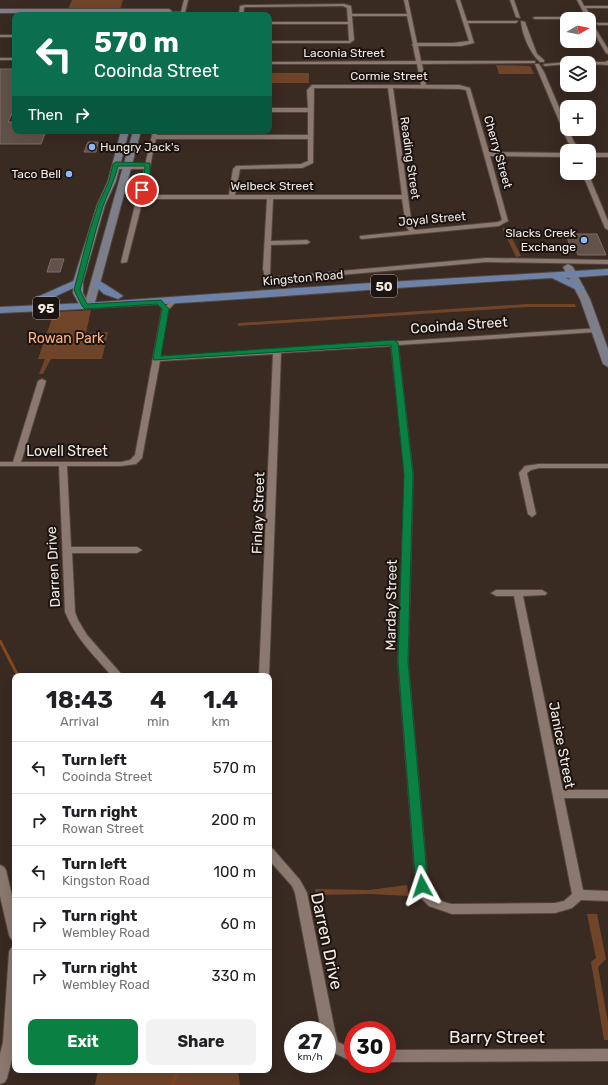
<!DOCTYPE html>
<meta charset="utf-8">
<style>
:root{--surface:#fff;--page:#f2f2f2;--text:#202124;--muted:#757577;--line:#e0e0e0;--accent:#0b8043}
body{margin:0;font-family:Rubik,sans-serif;background:var(--page);color:var(--text);height:100vh;display:flex;flex-direction:column;font-size:15px;white-space:nowrap}
*{box-sizing:border-box;margin:0}
p{font-size:13px;color:var(--muted)}
.icon{flex:none;width:22px;height:22px;fill:none;stroke:currentColor;stroke-width:2;stroke-linecap:round;stroke-linejoin:round}
.map{position:relative;flex:1;overflow:hidden}
.sheet{position:absolute;left:12px;top:673px;width:260px;height:400px;display:flex;flex-direction:column;background:var(--surface);border-radius:8px;box-shadow:0 4px 16px #0002}
.sheet>*{flex:none}
.guide{position:absolute;left:12px;top:12px;width:260px;height:122px;border-radius:8px;box-shadow:0 4px 16px #0002;background:#0b6e4f;color:#fff;overflow:hidden}
.needle{width:26px;rotate:81deg}
.fabs{position:absolute;left:560px;top:12px;display:grid;gap:8px}
.fabs a{display:grid;place-items:center;width:36px;height:36px;border-radius:8px;background:var(--surface);box-shadow:0 4px 16px #0002;font-size:20px}
.speed{position:absolute;left:284px;top:1021px;display:flex;gap:8px;font-size:20px;font-weight:700;text-align:center}
.speed>*{display:grid;place-content:center;width:52px;height:52px;border-radius:50%;background:var(--surface);box-shadow:0 4px 16px #0002;line-height:1}
.speed small{font-size:10px;font-weight:400}
.speed .limit{border:6px solid #d22;background:#fff;color:#111}
.pin{position:absolute;display:grid;place-items:center;width:34px;height:34px;color:#fff;margin:-17px;border:2px solid #fff;border-radius:50%;box-shadow:0 1px 4px #0007}
.me{position:absolute;width:44px;margin:-22px;rotate:355deg;stroke-linejoin:round;filter:drop-shadow(0 0 3px #0008)}
.turn{display:flex;align-items:center;gap:14px;height:84px;padding:0 16px;font-size:18px}
.turn .icon{width:52px;height:52px;stroke-width:2.5}
.turn b{display:block;font-size:28px;line-height:34px}
.then{display:flex;align-items:center;height:38px;padding:0 16px;background:#0003;gap:8px;font-size:15px}
.eta{display:flex;justify-content:space-evenly;align-items:center;height:68px;text-align:center}
.eta b{font-size:24px;font-weight:700;line-height:28px}
.primary-button{display:flex;gap:8px;margin-top:auto;padding:8px 16px}
.primary-button a{flex:1;height:46px;border-radius:8px;background:var(--accent);color:#fff;font-size:16px;font-weight:700;line-height:46px;text-align:center}
.primary-button a+a{background:var(--page);color:var(--text)}
ul{padding:0;list-style:none}
li{display:flex;align-items:center;gap:12px;height:52px;padding:0 16px;border-top:1px solid var(--line)}
li div{flex:1}
li b{display:block;font-size:15px}
li em{font-style:normal}
.map>svg:first-child{display:block}
.green{fill:#704428}
.lines{fill:none;stroke-linecap:round;stroke-linejoin:round}
.stream-far1{stroke:#84461a;stroke-width:3}
.stream{stroke:#84461a;stroke-width:4}
.building{fill:#625249;stroke:#7f6d64}
.street-casing{stroke:#53463f;stroke-width:2}
.secondary-casing{stroke:#53463f;stroke-width:2}
.primary-casing{stroke:#53463f;stroke-width:2}
.street{fill:#8b796f;fill-rule:evenodd}
.secondary{fill:#7c7e8a;fill-rule:evenodd}
.primary{fill:#6d82a6;fill-rule:evenodd}
.route{fill:#0b8043;stroke:#07532c}
.poi-dot{fill:#8bbafc;stroke:#1b1411;stroke-width:1.5}
.labels{text-anchor:middle;stroke-width:4;stroke-linejoin:round;paint-order:stroke}
.far-street-label{font-size:12px;fill:#f3e9e3;stroke:#1b1411}
.far-poi-label{font-size:12px;fill:#f3e9e3;stroke:#1b1411;text-anchor:end}
.shield{fill:#1b1411;stroke:#b2a9a4;stroke-width:1}
.shield-label{font-size:13px;font-weight:bold;fill:#f3e9e3}
.street-label{font-size:14px;fill:#f3e9e3;stroke:#1b1411}
.park-label{font-size:14px;fill:#feb386;stroke:#1b1411}
.near-street-label{font-size:17px;fill:#f3e9e3;stroke:#1b1411}
</style>
<div class="map">
<svg width="608" height="1085" viewBox="0 0 608 1085">
<rect width="100%" height="100%" fill="#392a22"/>
<path class="green" d="M72,0h51l-3,9h-52z
M496,65l33,1 2,1 3,7h-35z
M269,73h40v10h-40z
M502,228h5l14,28 -5,1z
M526,304h49l1,3h-48l-290,19v-3z
M91,310l-5,23 22,-1 -6,27h-51l-8,15h-4l6,-15h-7l16,-47z
M407,885l2,11 -39,-2 -54,1 -1,-6 54,1z
M587,914h10l9,45 -8,8 10,55v18h-4l-13,-78 5,-4z
M98,1070h140l2,15h-145z"/>
<g class="lines">
<path class="stream-far1" d="M0,641l18,35"/>
<path class="stream" d="M172,1085l5,-15"/>
</g>
<path class="building" d="M0,69h15v38l-7,15h7v9h31l-5,13h-41z
M88,142h10l-2,10h-12z
M566,234h31l9,21h-28l-3,-9h-5z
M51,259h13l-4,13h-13z"/>
<g class="lines">
<defs>
<path id="street" d="M184,0h4l-3,13 2,2 -21,-1 2,-2h13z
M404,0h4l9,43h36l16,-2 -13,-41h4l7,21h51l-2,2h-48l6,20 -13,3h-43l3,15h114v2l-113,1 4,21h33l11,3 19,64 78,1v4l-77,-1 18,65 -9,5 -137,13 -2,-1v-2l49,-5 -3,-5 -4,-27h-129l-2,42 36,-1 3,2 -3,2 -36,1 -1,30 4,2 212,-19 122,2v4l-122,-2 -213,19 -8,-4 -2,-8 4,-70h-124l-16,63 -5,1 -1,-1 16,-65 6,-18 1,-10h-29l-3,-2 3,-2h30l8,-34h4v4h151v-23h-39v-4h39l-1,-18 5,-5h109l-4,-21h-148v-2l147,-1 -3,-15 -1,-1 1,-1 -6,-28h-55l2,24 -4,3h-81v-2h80l-1,-17h-79v-2h79l-1,-14 -4,-2 -98,1 -1,1 -1,7h-4l1,-9 5,-1 99,-1 7,2 1,8h55zM314,88h74l14,107h-167l5,-26 62,-1 11,-5zM393,88l66,1 7,1 36,130 -4,2 -83,8 -3,-4zM156,139h152v22l-7,3 -65,2 -3,3 -4,26h-85c5,-18 7,-37 12,-56z
M510,0h4l6,18 -4,-1z
M577,0h4l3,6h24v2h-22l5,9 3,3 -2,1 -3,-2h-54l-2,-1 2,-1h51z
M521,21l4,1 12,32 7,6v2h-4c-10,-9 -18,-27 -19,-41z
M596,23h12v2h-10z
M592,25l2,1 14,23v5l-2,-1 -16,-27z
M0,35h15v2h-15z
M0,58h15v2h-15z
M606,61h2v4l-19,-1v-1h-2l2,-1h17z
M569,62v1h-2v1l-22,2 -2,-1 2,-1z
M535,64h4l5,8 23,54v3h1l6,13 8,9h-6l-8,-9z
M589,153h19v4h-19z
M582,173h6l20,48v9l-3,-2z
M174,299l3,2 -9,9 -8,47 439,-29 1,2 -4,2 -198,13 15,130 -5,187 20,224c4,12 13,16 24,18l103,-1 9,-2 8,-7 -58,-298h-18l-5,-3 5,-3h46l5,3 -2,2 -22,1 40,194h45v8h-44l19,92 25,1v10l-27,-1 -9,8 -17,5 -103,1 -23,-8 -7,-7 -6,-13 -18,-224 7,-187 -14,-129 -110,7 -12,323h-10l14,-322 -113,7 -18,97 -6,6 -15,2h-54l4,81h66l5,3 -5,3h-65l3,59 3,8 9,15 36,41h-11c-18,-20 -37,-39 -47,-64l-6,-146h-59v-4h13l25,-81 4,-2 4,2 -25,81h100l9,-2 5,-5 27,-146z
M539,464h69v4h-69l-8,2 -4,3 9,41 -4,3 -4,-3 -9,-41 6,-7z
M269,847l4,2 27,31 7,13 28,138 3,11 15,7v13l-25,-12 -1,-20h-6l-26,-137 -3,-7 -23,-26z
M0,865l4,2 2,3 9,39v31l-4,-1 -2,-4 -9,-39z
M15,947v101l-8,30 -2,4 -5,2v-30l3,-12 6,-90 2,-4z
M608,1049v12l-221,1v-12z"/>
<path id="secondary" d="M0,9h169l3,2 -3,2h-169z
M121,131h8l-13,50 -11,24 -22,77v11l3,6 47,-168h8l-47,175 -1,2h-12l-8,-15v-11l24,-77 11,-24z
M568,264l5,3 17,32 18,50v18l-5,-3 -23,-65 -17,-32z"/>
<path id="primary" d="M608,269v6l-42,3 17,8 1,2 -5,3 -27,-13c-184,11 -368,27 -552,35v-6l85,-4 270,-19z
M78,279l4,1 1,2 -1,2 -39,18 -4,1 -5,-3 1,-2z
M97,280c2,0 25,15 26,16l-5,3 -14,-5 -12,-11z"/>
</defs>
<use href="#street" class="street-casing"/>
<use href="#secondary" class="secondary-casing"/>
<use href="#primary" class="primary-casing"/>
<use href="#street" class="street"/>
<use href="#secondary" class="secondary"/>
<use href="#primary" class="primary"/>
</g>
<path class="route" d="M116,162l34,1v13l-5,14 -5,1 4,-15 1,-10h-27c-3,14 -10,26 -15,40 -9,28 -15,56 -23,84l7,14 74,-4 8,9 -8,47 233,-16 4,3 15,132 -5,187 20,224 -2,3 -4,2 -4,-2 -2,-3 -18,-224 6,-187 -13,-130 -237,15 -1,-1 9,-50 -5,-5 -72,5 -3,-3 -8,-16 14,-54 10,-31 11,-24 4,-17z"/>
<g class="poi-dot">
<circle cx="92" cy="147" r="4"/>
<circle cx="69" cy="174" r="4"/>
<circle cx="584" cy="240" r="4"/>
</g>
<g class="labels">
<g class="far-street-label">
<text x="344" y="57">Laconia Street</text>
<text x="389" y="80">Cormie Street</text>
<text transform="translate(498 152) rotate(74)" y="4">Cherry Street</text>
<text transform="translate(410 158) rotate(82)" y="4">Reading Street</text>
<text x="272" y="190">Welbeck Street</text>
<text transform="translate(432 219) rotate(-5)" y="4">Joyal Street</text>
<text transform="translate(303 278) rotate(-5)" y="4">Kingston Road</text>
</g>
<g class="far-poi-label">
<text x="100" y="151" text-anchor="start">Hungry Jack's</text>
<text x="61" y="178">Taco Bell</text>
<text x="576" y="237">Slacks Creek<tspan x="576" dy="14">Exchange</tspan></text>
</g>
<g class="shield">
<rect x="371" y="275" width="26" height="22" rx="3"/>
<rect x="33" y="297" width="26" height="22" rx="3"/>
</g>
<g class="shield-label">
<text x="384" y="291">50</text>
<text x="46" y="313">95</text>
</g>
<g class="street-label">
<text transform="translate(459 325) rotate(-4)" y="5">Cooinda Street</text>
<text x="67" y="456">Lovell Street</text>
<text transform="translate(258 513) rotate(-88)" y="5">Finlay Street</text>
<text transform="translate(53 567) rotate(-93)" y="5">Darren Drive</text>
<text transform="translate(391 605) rotate(-89)" y="5">Marday Street</text>
<text transform="translate(562 745) rotate(79)" y="5">Janice Street</text>
</g>
<g class="park-label">
<text x="66" y="343">Rowan Park</text>
</g>
<g class="near-street-label">
<text transform="translate(327 941) rotate(78)" y="6">Darren Drive</text>
<text x="497" y="1043">Barry Street</text>
</g>
</g>
</svg>
<div class="fabs">
<a><svg class="needle" viewBox="-14 -14 28 28"><path d="M0-13l5 13h-10z" fill="#e53935"/><path d="M0 13l5-13h-10z" fill="#757577"/></svg></a>
<a><svg class="icon" aria-label="layers" viewBox="0 0 24 24"><path d="M12 4l9 5-9 5-9-5zM3 14l9 5 9-5"/></svg></a>
<a>+</a>
<a>−</a>
</div>
<div class="speed"><div>27<small>km/h</small></div><div class="limit">30</div></div>
<div class="pin" style="left:142px;top:190px;background:#d93025"><svg class="icon" aria-label="arrive" viewBox="0 0 24 24"><path d="M6 21V4h12l-3 4 3 4H6"/></svg></div>
<svg class="me" style="left:422px;top:886px" viewBox="-20 -20 40 40"><path d="M0-17L14 15 0 8-14 15z" fill="#0b8043" stroke="#fff" stroke-width="4"/></svg>
<div class="guide">
<div class="turn"><svg class="icon" aria-label="left" viewBox="0 0 24 24"><path d="M17 20v-9H6M10 6l-5 5 5 5"/></svg><div><b>570 m</b>Cooinda Street</div></div>
<div class="then">Then<svg class="icon" aria-label="right" viewBox="0 0 24 24"><path d="M7 20v-9h11M14 6l5 5-5 5"/></svg></div>
</div>
<section class="sheet">
<div class="eta">
<div><b>18:43</b><p>Arrival</p></div>
<div><b>4</b><p>min</p></div>
<div><b>1.4</b><p>km</p></div>
</div>
<ul>
<li><svg class="icon" aria-label="left" viewBox="0 0 24 24"><path d="M17 20v-9H6M10 6l-5 5 5 5"/></svg><div><b>Turn left</b><p>Cooinda Street</p></div><em>570 m</em></li>
<li><svg class="icon" aria-label="right" viewBox="0 0 24 24"><path d="M7 20v-9h11M14 6l5 5-5 5"/></svg><div><b>Turn right</b><p>Rowan Street</p></div><em>200 m</em></li>
<li><svg class="icon" aria-label="left" viewBox="0 0 24 24"><path d="M17 20v-9H6M10 6l-5 5 5 5"/></svg><div><b>Turn left</b><p>Kingston Road</p></div><em>100 m</em></li>
<li><svg class="icon" aria-label="right" viewBox="0 0 24 24"><path d="M7 20v-9h11M14 6l5 5-5 5"/></svg><div><b>Turn right</b><p>Wembley Road</p></div><em>60 m</em></li>
<li><svg class="icon" aria-label="right" viewBox="0 0 24 24"><path d="M7 20v-9h11M14 6l5 5-5 5"/></svg><div><b>Turn right</b><p>Wembley Road</p></div><em>330 m</em></li>
</ul>
<div class="primary-button"><a>Exit</a><a>Share</a></div>
</section>
</div>
